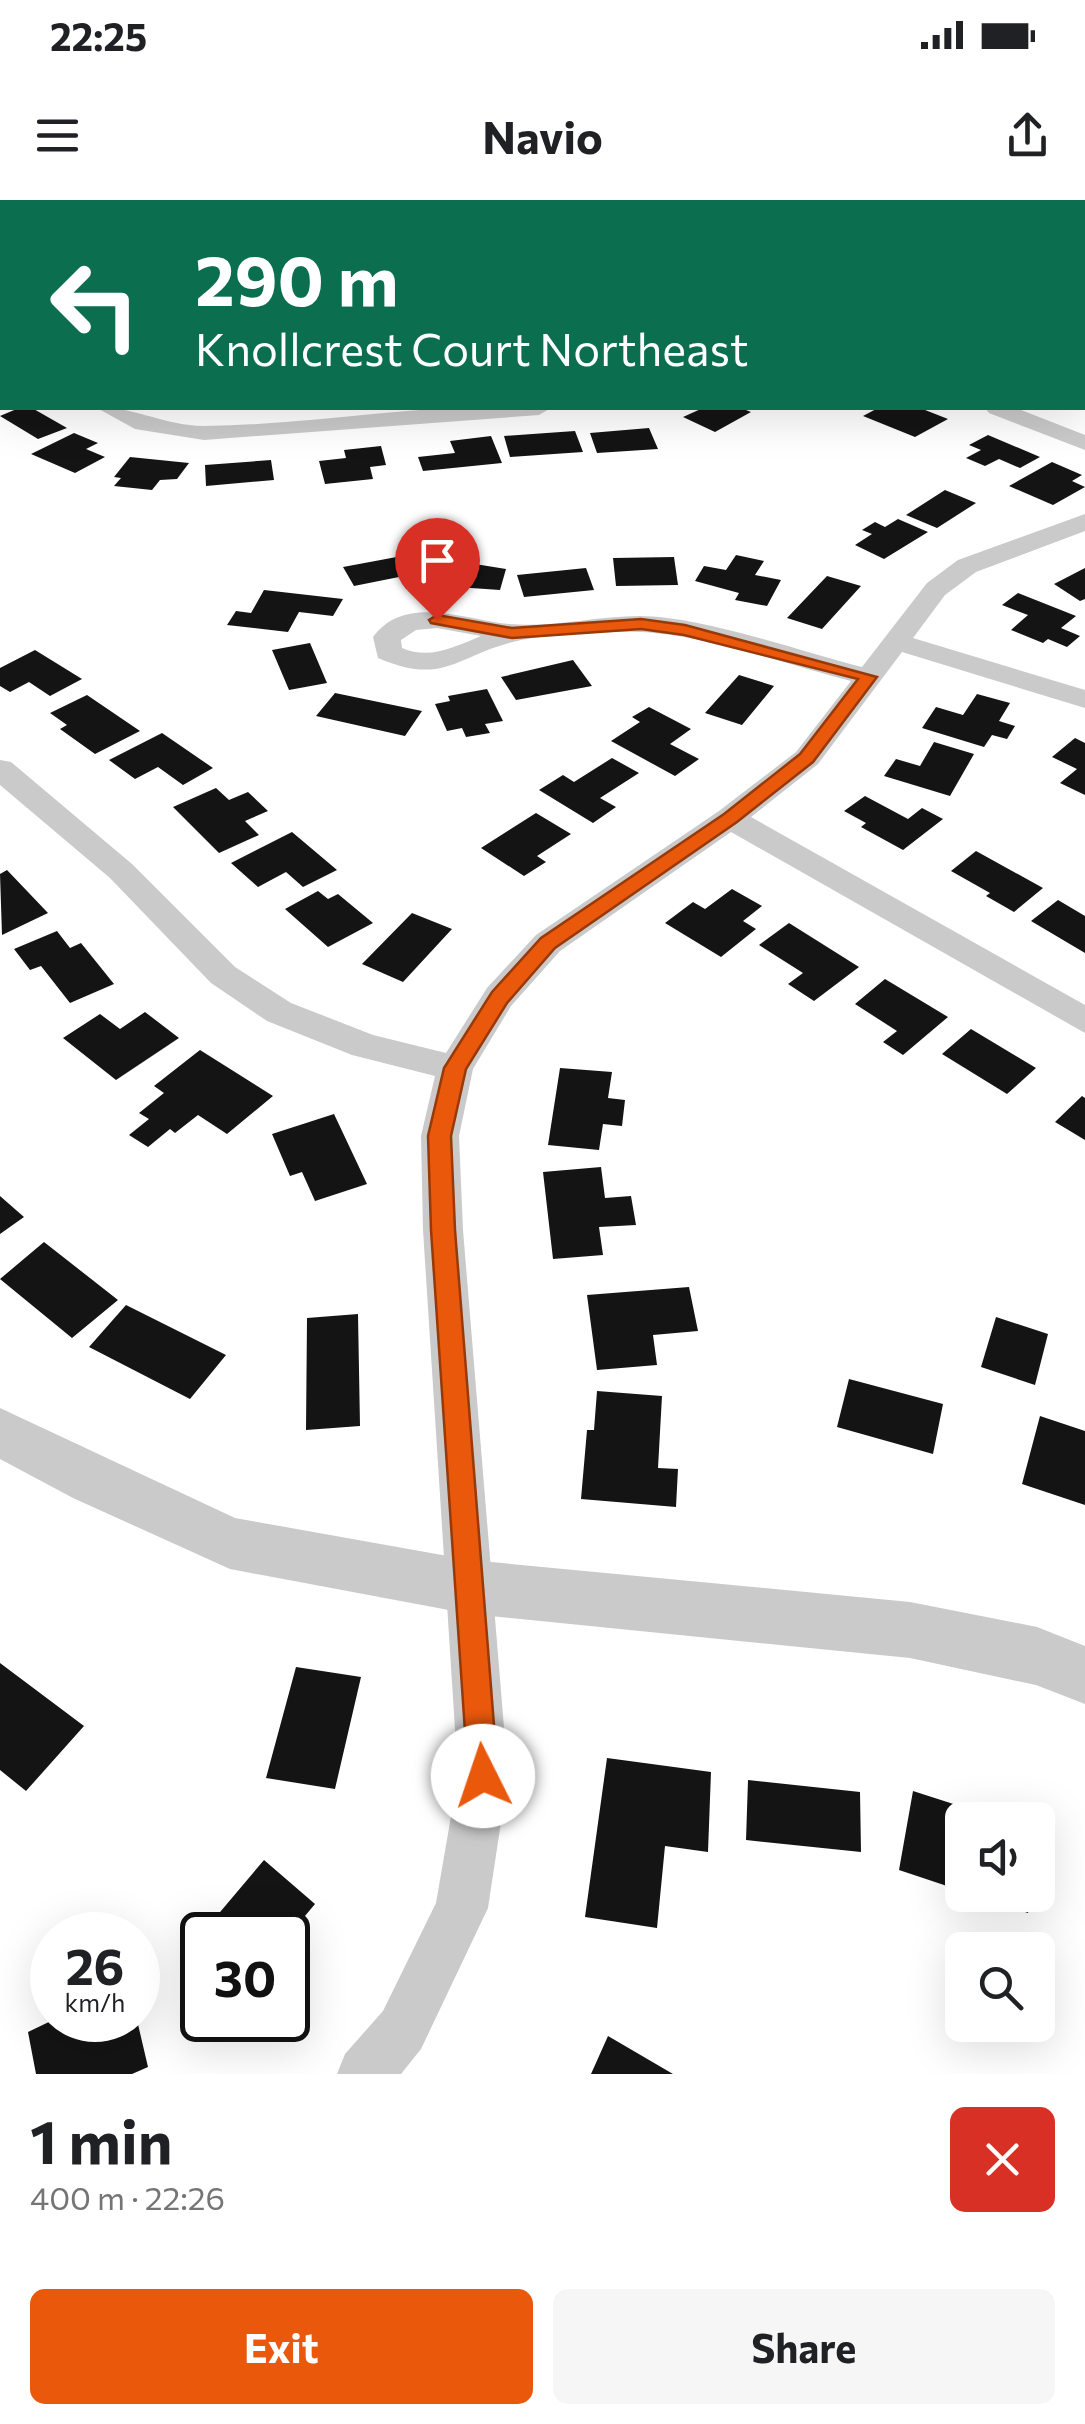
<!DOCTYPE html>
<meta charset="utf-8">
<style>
:root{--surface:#fff;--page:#f6f6f6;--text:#202124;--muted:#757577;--accent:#ea580c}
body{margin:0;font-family:Commissioner,sans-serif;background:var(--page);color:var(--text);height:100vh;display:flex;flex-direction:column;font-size:38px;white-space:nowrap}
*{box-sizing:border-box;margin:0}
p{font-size:32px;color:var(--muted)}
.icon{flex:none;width:55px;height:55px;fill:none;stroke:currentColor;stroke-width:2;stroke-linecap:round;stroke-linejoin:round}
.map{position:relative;height:1874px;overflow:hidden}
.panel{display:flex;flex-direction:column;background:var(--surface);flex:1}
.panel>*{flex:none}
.banner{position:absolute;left:0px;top:0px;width:1085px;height:210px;box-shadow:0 10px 40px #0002;background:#0b6e4f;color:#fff;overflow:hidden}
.tools{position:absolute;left:945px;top:1602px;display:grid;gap:20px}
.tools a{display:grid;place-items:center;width:110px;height:110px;border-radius:15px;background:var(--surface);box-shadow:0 10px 40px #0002;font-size:50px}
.speed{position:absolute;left:30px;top:1712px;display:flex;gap:20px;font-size:50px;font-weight:700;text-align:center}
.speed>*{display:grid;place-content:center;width:130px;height:130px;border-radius:50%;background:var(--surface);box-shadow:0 10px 40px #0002;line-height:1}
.speed small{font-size:25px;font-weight:400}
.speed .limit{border:5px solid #111;border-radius:15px;background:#fff;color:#111}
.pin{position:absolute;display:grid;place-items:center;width:85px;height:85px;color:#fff;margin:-102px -42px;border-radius:50% 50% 50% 0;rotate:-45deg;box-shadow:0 0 10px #0007}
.pin .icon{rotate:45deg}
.me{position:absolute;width:110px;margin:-55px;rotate:356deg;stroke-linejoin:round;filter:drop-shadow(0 0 8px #0008)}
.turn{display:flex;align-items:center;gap:35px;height:210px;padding:0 30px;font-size:45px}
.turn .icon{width:130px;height:130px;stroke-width:2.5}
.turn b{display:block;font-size:70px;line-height:85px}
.round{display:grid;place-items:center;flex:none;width:105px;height:105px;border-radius:15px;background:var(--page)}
.head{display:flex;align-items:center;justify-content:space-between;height:170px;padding:0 30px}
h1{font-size:60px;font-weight:700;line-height:75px}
.cta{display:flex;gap:20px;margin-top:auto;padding:20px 30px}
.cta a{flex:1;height:115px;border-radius:15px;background:var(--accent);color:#fff;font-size:40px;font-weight:700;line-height:115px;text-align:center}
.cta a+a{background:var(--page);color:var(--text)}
.status{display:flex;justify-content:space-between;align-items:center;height:70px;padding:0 50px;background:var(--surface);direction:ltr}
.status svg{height:28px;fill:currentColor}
header{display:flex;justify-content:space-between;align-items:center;height:130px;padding:0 30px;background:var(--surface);font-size:45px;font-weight:700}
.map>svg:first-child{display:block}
.building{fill:#141414}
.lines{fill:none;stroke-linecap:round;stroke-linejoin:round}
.minor{fill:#cacaca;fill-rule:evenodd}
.tertiary{fill:#cacaca;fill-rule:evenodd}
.secondary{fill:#b7b7b7;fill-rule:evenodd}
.route{fill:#ea580c;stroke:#983908;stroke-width:2.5}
</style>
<div class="status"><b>22:25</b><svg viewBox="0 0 49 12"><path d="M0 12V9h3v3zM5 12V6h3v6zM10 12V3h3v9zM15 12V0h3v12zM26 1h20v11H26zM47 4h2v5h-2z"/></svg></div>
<header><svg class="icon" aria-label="menu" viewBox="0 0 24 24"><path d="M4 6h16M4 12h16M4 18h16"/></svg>Navio<svg class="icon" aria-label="share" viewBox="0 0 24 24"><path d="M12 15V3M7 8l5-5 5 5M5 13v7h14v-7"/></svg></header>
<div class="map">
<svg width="1085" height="1874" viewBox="0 0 1085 1874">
<rect width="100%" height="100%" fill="#fff"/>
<path class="building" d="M19,208h13l35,20 -29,11 -38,-23z
M703,208h38l10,4 -36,20 -32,-15z
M878,208h42l28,11 -33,18 -52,-21z
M649,228l9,21 -61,4 -7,-20z
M575,231l8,21 -73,5 -6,-21z
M74,233l24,10 -12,6 19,8 -30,16 -44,-19z
M988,235l52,22 -20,11 -21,-9 -14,7 -19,-8 15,-8 -12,-5z
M491,236l11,27 -79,8 -5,-14 37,-4 -5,-12z
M381,246l5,19 -16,2 3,12 -48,5 -6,-23 27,-3 -2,-8z
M130,257l59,6 -12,16 -17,1 -8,10 -38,-4 7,-8 -7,-1z
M271,260l3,20 -68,6 -1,-21z
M1052,262l30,13 -10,6 13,6 -32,18 -44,-19z
M945,290l31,13 -39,25 -31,-13z
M898,319l30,13 -44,27 -29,-14 17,-11 -10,-4 13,-8 10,5z
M736,355l28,6 -9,14 26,5 -14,26 -32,-6 4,-7 -44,-12 9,-15 22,4z
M402,356l6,9 10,-2 13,21 -25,5 -7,-12 -45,9 -11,-19z
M674,357l4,28 -62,1 -3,-28z
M450,360l56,9 -6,21 -58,-4z
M586,368l8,22 -70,7 -7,-22z
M1085,368v31l-5,2 -26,-17z
M827,376l34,10 -39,43 -35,-11z
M264,390l79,9 -10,17 -34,-4 -11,20 -61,-7 9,-14 15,2z
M1018,393l58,23 -15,12 19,8 -13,11 -19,-8 -5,4 -32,-13 17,-15 -26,-10z
M310,443l17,40 -38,7 -17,-40z
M35,450l47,29 -32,17 -21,-14 -19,10 -10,-6v-18z
M573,460l19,26 -76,14 -15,-23z
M739,475l35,11 -32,39 -37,-12z
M487,489l16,32 -18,3 5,9 -24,4 -4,-9 -15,3 -12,-27 15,-3 -2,-5z
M335,493l87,18 -17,25 -89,-20z
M977,494l33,9 -11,18 16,5 -8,13 -15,-4 -8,12 -62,-19 14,-21 27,8z
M87,495l53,36 -45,23 -35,-25 7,-4 -17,-12z
M649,507l42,22 -21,15 29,15 -24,17 -64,-35 29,-19 -8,-5z
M162,533l51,35 -30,17 -25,-18 -23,12 -26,-19z
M1075,538l10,5v52l-25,-12 17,-14 -25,-12z
M934,542l40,12 -24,42 -66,-20 12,-17 24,7z
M612,558l27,15 -39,25 16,9 -23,16 -54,-33 24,-15 11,7z
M216,588l13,12 19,-8 20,19 -23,10 14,14 -40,18 -46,-46z
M865,596l43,23 14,-11 21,11 -40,31 -42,-23 5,-4 -22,-12z
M536,613l35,21 -34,22 9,6 -22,14 -43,-28z
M292,632l45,38 -34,17 -17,-15 -28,15 -27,-24z
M976,651l67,37 -29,24 -28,-16 4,-3 -39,-22z
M7,670l41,43 -46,22 -2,-61z
M732,689l30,17 -19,15 13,8 -35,28 -56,-34 28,-21 12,7z
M318,691l10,8 10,-5 35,29 -45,24 -43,-38z
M1058,700l27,16v37l-54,-32z
M412,713l40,16 -49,53 -41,-18z
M789,723l70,44 -45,34 -26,-17 15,-11 -44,-28z
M57,731l13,17 11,-5 33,41 -44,19 -29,-37 -11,4 -16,-21z
M885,779l63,38 -45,38 -20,-13 14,-11 -42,-27z
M145,812l34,26 -63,42 -53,-42 37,-24 20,15z
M971,829l65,39 -29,26 -65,-40z
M200,850l73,46 -46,38 -29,-19 -23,18 -5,-4 -22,18 -19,-12 20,-16 -10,-6 25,-20 -10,-7z
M560,868l52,4 -4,26 17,2 -3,26 -19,-2 -4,26 -51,-5z
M1082,896l3,2v42l-30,-18z
M334,914l33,70 -52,17 -13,-29 -12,4 -18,-42z
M601,967l4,31 26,-2 5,29 -37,2 4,28 -50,4 -10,-87z
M0,996l24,21 -24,17z
M44,1042l74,58 -46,38 -72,-59z
M689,1087l9,44 -45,4 4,30 -60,5 -10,-75z
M126,1105l100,50 -36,44 -101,-52z
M358,1114l2,112 -54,4 1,-112z
M996,1117l52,17 -13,51 -54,-18z
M849,1179l94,25 -10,50 -96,-27z
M597,1191l65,5 -4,72 20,1 -2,38 -95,-8 6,-69h7z
M1040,1216l45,15v74l-63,-21z
M0,1463l84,63 -58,65 -26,-21z
M296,1467l65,10 -26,112 -69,-11z
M607,1558l104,14 -3,80 -43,-6 -8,82 -72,-11z
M748,1580l112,12 1,60 -115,-12z
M913,1591l87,28 -38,1v71l-63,-21z
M264,1660l51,44 -26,31h-87v29l-14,-14z
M976,1695h55l-3,18 -52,-17z
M53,1820h84l11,47 -16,7h-96l-8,-42z
M608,1836l65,38h-82z"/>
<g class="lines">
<path class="minor" d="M72,0h24l2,2h-24z
M448,0h24l2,2h-24z
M1082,57h3v12h-3z
M97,208c36,-2 68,18 106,18 116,-1 232,-26 348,-18l-12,7 -335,25 -69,-11z
M985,208h31l69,27v15l-96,-37z
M1085,314v17l-109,41 -31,23 -32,43 172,52v18l-183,-56 -84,112 -67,53 334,188v28l-354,-201 -171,119 -49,55 -38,63 -14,67 4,94 45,546 -20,132 -67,141 -20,25h-64l8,-20 38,-43 53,-108 22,-127 -35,-546 -2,-94 14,-60 -83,-21 -85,-34 -56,-38 -101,-105 -110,-93v-25l11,2 121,102 103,103 56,36 82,32 73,18 41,-65 49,-53 183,-124 77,-59 55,-71c-63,-16 -147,-47 -211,-49 -31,-1 -93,2 -123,9 -59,13 -72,46 -139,17l-5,-21c32,-44 93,-17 136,-13 43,4 87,-8 130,-8 62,0 160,35 223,51l65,-84 31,-23zM437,428l44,8c-27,11 -51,24 -79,12l-1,-8 15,-10z"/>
<path class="tertiary" d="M0,1208l235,110 235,42 440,42 127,25 48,19v58l-49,-19 -126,-27 -440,-44 -240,-45 -157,-71 -73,-39z"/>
<path class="secondary" d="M2,177v20l-2,1v-20z"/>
</g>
<path class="route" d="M437,415l75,13 129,-9 44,6 192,52 -64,85 -76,60 -182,126 -48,55 -41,66 -15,67 4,94 43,546 -4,11 -11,4 -10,-4 -5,-11 -37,-546 -3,-94 16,-68 48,-76 49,-54 183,-124 76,-60 58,-75 -174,-44 -43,-6 -129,9 -81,-15 -2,-3z"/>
</svg>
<div class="tools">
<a><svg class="icon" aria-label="sound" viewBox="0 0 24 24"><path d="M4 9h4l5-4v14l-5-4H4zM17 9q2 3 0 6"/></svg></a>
<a><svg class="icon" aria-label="search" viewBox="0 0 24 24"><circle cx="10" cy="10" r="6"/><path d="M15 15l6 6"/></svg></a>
</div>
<div class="speed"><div>26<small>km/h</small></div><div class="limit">30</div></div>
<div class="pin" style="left:437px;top:420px;background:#d93025"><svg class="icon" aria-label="arrive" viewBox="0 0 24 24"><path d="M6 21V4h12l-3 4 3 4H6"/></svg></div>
<svg class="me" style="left:483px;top:1576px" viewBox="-20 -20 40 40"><circle r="19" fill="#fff"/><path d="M0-13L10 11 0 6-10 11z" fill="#ea580c"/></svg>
<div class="banner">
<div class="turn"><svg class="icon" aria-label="left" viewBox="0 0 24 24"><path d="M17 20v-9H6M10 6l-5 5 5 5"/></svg><div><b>290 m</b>Knollcrest Court Northeast</div></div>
</div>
</div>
<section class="panel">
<div class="head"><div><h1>1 min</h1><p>400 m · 22:26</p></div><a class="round" style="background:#d93025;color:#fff"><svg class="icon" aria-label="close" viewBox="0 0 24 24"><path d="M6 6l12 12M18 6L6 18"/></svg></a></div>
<div class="cta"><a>Exit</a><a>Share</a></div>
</section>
